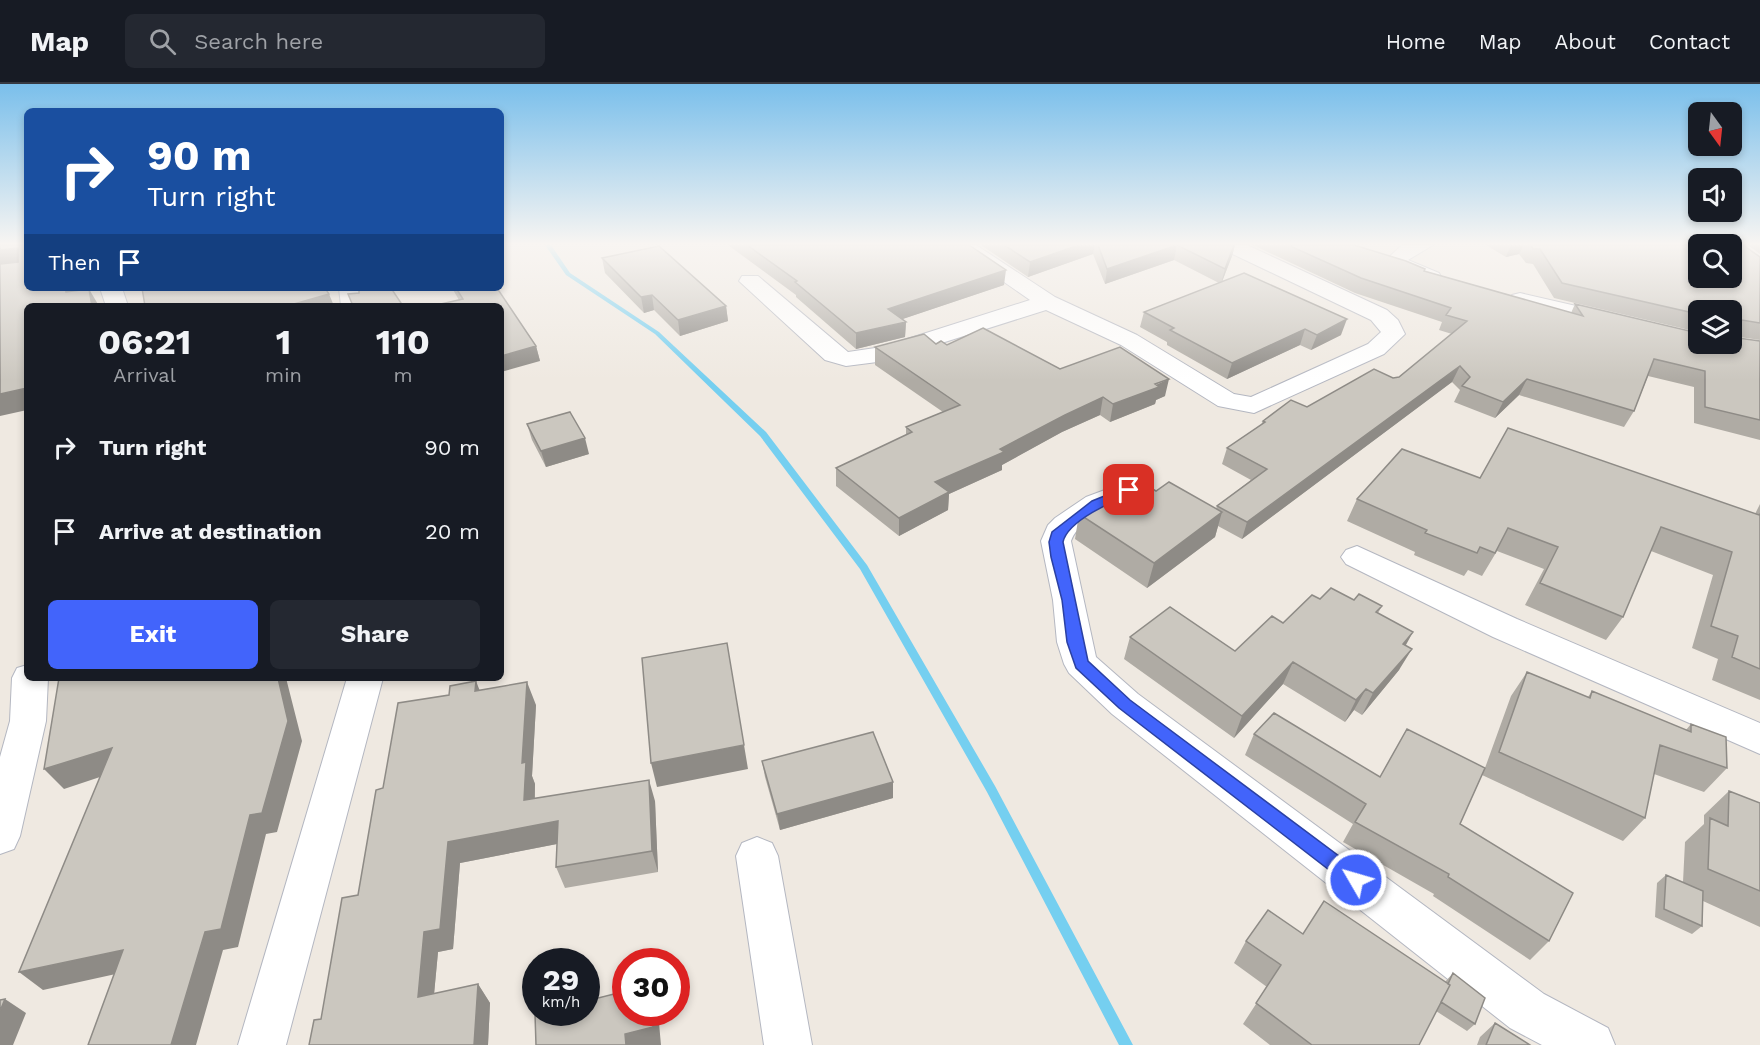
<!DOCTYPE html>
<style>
:root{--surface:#171b24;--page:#242831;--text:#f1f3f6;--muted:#9ea1a6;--line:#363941;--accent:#4264fb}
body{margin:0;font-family:"Work Sans",sans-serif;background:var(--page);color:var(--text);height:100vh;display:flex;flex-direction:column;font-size:22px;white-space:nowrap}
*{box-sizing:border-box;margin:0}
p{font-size:20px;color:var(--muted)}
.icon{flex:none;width:33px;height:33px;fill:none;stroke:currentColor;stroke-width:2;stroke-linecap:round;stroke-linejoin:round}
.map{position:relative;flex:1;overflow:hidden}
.side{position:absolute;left:24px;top:219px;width:480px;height:378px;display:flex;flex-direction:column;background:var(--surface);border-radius:9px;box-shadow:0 3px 9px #0003}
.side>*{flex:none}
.banner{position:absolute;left:24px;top:24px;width:480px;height:183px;border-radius:9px;box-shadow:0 3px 9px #0003;background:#1a4fa0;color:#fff;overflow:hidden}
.needle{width:39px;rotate:165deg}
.controls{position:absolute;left:1688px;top:18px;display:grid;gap:12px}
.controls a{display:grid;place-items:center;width:54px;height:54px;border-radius:9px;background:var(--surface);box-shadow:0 3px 9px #0003;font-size:30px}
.speed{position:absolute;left:522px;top:864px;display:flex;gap:12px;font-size:30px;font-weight:700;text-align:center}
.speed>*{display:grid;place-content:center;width:78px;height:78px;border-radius:50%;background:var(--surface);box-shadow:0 3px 9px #0003;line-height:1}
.speed small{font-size:15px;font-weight:400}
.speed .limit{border:9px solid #d22;background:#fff;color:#111}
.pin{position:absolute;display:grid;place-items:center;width:51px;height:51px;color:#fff;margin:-26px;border-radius:12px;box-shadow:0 3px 9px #0006}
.me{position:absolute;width:66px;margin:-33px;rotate:308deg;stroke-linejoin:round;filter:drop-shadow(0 0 4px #0008)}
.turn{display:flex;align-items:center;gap:21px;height:126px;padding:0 24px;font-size:27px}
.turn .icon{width:78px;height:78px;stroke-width:2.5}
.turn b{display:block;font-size:42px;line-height:51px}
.then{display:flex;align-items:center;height:57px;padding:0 24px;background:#0003;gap:12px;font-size:22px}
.eta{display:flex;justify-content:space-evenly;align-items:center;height:102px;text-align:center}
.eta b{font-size:36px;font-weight:700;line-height:42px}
.cta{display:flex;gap:12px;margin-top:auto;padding:12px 24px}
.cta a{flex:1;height:69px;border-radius:9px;background:var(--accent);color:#fff;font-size:24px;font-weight:700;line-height:69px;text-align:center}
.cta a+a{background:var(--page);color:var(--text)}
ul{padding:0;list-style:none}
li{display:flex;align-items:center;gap:18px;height:84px;padding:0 24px}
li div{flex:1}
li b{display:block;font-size:22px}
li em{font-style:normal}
header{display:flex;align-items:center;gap:36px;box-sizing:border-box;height:84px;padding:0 30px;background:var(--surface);border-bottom:2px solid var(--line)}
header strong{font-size:28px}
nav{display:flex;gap:33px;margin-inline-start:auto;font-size:21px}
.search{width:420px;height:54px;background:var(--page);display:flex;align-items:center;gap:15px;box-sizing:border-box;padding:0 21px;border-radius:9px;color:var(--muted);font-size:22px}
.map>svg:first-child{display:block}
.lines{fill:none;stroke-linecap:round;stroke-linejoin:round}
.stream{fill:#75cff0;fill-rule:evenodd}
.street-casing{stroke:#b4b7c1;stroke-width:2}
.street{fill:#fff;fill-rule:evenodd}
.wall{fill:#afaba4}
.shaded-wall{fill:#8e8b86}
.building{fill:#cbc7bf;stroke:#8e8b86;stroke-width:1.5}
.route{fill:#4264fb;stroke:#2b41a3;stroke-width:1.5}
</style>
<header>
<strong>Map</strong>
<div class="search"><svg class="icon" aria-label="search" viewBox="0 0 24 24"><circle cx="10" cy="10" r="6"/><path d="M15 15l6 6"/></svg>Search here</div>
<nav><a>Home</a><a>Map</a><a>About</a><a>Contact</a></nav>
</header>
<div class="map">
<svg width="1760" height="961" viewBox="0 0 1760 961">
<rect width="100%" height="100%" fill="#efe9e1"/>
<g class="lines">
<path class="stream" d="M545,161h6l19,28 89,59 107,100 101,133 128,221 138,259h-14l-132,-253 -127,-223 -100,-133 -105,-102 -89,-59z"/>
<defs>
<path id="street" d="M951,161h25l79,52 82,38 97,59 17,3 117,-53 13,-12 -10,-12 -149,-71 -3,-4h28l140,65 11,10 7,14 -21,20 -130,59 -36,-7 -97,-61 -75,-35 -161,51 -39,5 -21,-6 -86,-79 3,-5h16l90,76 34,-5 148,-47z
M1402,161h31l-25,15 31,13 3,5 -3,5c-18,4 -44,-9 -53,-23z
M100,204h22l6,18h-22z
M339,204h22l2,18h-22z
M1520,209l178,41v10h10l-10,4 -186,-43 -3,-5 3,-5z
M1129,397l10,3 4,6c-13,20 -63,23 -72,51l25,116 42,37 406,300 64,34 7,17h-73l-32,-17 -398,-314 -43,-41 -5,-9 -7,-22 -4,-42 -12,-59 7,-16 7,-7 31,-21z
M1357,462l160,73 243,104v31l-267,-117 -147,-73 -5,-7 5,-7z
M27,581v13h21l-2,43 -26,115 -6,13 -14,5v-97l10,-36 2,-43 5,-10z
M347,594h36l-97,367h-48z
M757,753l15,6 6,13 34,189h-48l-28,-189 6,-13z"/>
</defs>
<use href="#street" class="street-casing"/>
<use href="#street" class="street"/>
</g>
<path class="wall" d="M728,161h241l35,40 -102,34 4,3 -1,15 -49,12 -60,-52v-2z
M981,161h254l-3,11 -10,26 119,53 -30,15 -11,-5 -73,34 -60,-34v-3l-27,-15 4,-15 75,-29 -45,-23 -69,24 -12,-30 -65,23z
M1253,161h102l70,26 146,42 4,-9 156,40v-34h-33v22l-144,-34 -21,-34 -7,-1 -7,-9 -13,3 -20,-12h212l62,12v83l-27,-4 -1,1 28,4v99l-66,-17v-36l-46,-11 -14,35 -10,16 -105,-32 -24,23 -41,-16 6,-12 -8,-8 -210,157 -24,-13 -3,11 -68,51 -72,-49 4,-25 51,-22 26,-1 60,18 1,-3 34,-26 -29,-16 5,-16 34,-23 2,-4 130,-43 6,-1 53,-43 -13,-4 3,-8 -87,-29z
M1748,161h12v9z
M602,174l124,48 2,15 -48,15 -26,-26 -10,3 -39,-40z
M452,204h45l39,58 4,15 -81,-61z
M936,260l11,1 113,24 105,27 -9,4 -1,4 -45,18 -10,-7 -38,17 -60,33v5l-53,24 -1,16 -49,26 -63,-50v-18l70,-33v-8l37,-15 -68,-47v-18z
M527,340l62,30 -43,13 -14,-27z
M1480,394l275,36 5,-10v196l-48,-20 6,-21 -26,-11 21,-73 -62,-24 -28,66 -17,23 -81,-35 19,-36 -47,-18 -15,25 -14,-6 -4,6 -50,-21 1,-3 -68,-31 10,-22z
M1320,515l34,1 28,6 -4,7 28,33 -7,24 -37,45 -8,-5 -9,12 -62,-38 -49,54 -110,-79 6,-22 105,14 48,-28z
M1527,588l61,25 4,-6 94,39 5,-6 36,44 -23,24 -50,-18 -9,44 -22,23 -141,-66 -22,49 89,117 -19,19 -97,-64 1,-2 -91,-52 10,-18 -108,-69 9,-21 126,43 27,-48 78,39 26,-72z
M479,606l57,15 -4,71 3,8v14l120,3 3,71 -93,16 -9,-21 1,-23 -97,19 -7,86 -15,3 -4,42 44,-10 12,19 -2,42h-179l12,-26 37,-124 25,-107z
M762,677l131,21v16l-113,32 -15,-53z
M1729,707l31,12v124l-57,-26 -1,25 -10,8 -37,-17 2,-34 9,-8 17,7 2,-40 19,-18v-9z
M1303,850l142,48 8,-9 22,51 -8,7 -31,-20 -17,34h-149l-27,-21 24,-37 -33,-24 12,-22z
M1495,939l35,22h-53l3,-8z"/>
<path class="shaded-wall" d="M1079,161h16l-2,9 -65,23 2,-15z
M1177,161l-3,15 -69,24 2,-15z
M1235,161l-3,11 -11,28 4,-15z
M1511,161h13l-5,9 -13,3z
M18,164l9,15 -27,5v-18z
M1006,186l-2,15 -116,39v-15z
M65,204h5l6,18 -10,-14z
M89,205l10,17h-7z
M329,210l5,12h-47z
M652,211l2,15 -10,3 -3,-16z
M726,222l2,15 -48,15 -2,-16z
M1347,235l-6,16 -30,15 6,-15z
M906,238l-1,15 -49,12v-16z
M1305,245l-5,16 -73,34 5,-16z
M536,262l4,15 -39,11v-16z
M1460,282l-8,16 -210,157 5,-17z
M1169,295l-4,17 -9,4 -1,4 -45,18 3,-18z
M1527,295l-8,16 -24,23 8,-16z
M27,304v22l-27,6v-22z
M1103,313l-3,18 -38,17 -60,33v5l-53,24 -1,16 -49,26v-18l36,-36 130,-67z
M585,354l4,16 -43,13 -5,-16z
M1222,428l-7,25 -68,51 7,-25z
M501,432l2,31 -2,1z
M1413,548l-12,22 2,-10z
M1412,565l-13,21 -37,45 11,-22z
M1293,578l-10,22 -49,54 8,-22z
M278,594h8l16,63 -25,91 -11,2 -28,113 -15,3 -27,95h-25l34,-113 45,-117z
M476,597l9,23 -10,-13z
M527,598l9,23 -4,71 3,8 -1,38 -10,-22 -2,-37z
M1366,605l-12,21 -9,12 11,-22z
M744,661l4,24 -91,18 -6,-24z
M112,664l18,19 -66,22 -20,-20z
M649,696l6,21 3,71 -6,-21z
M893,698v16l-113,32 -3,-16z
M558,737l9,21 -107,21 -7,86 -15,3 -6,64 -14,-19 6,-65 24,-90z
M123,866l20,18 -100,22 -24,-18z
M478,900l12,19 -2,42h-14z
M5,915l21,14 -13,32h-13v-34z
M652,928h6l3,33h-35l-1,-11z"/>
<path class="building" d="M0,161h27v43h38l1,4 23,-3 3,17h-65v82l-27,6v-130l18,-2v-14l-18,2z
M747,161h222l37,25 -118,39 18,13 -50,11 -61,-51 2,-1z
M1004,161h75l-49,17z
M1098,161h136l-9,24 -48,-24 -70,24z
M1288,161h66l52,16 19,8 -1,2 159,45 -8,-12 123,29v11h33v-7l29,4v79l-55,-13v-36l-51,-12 -20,52 -107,-32 -24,23 -41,-16 8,-9 -10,-11 -213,156 -30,-16 50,-37 -40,-21 38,-26 -2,-1 28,-21 16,7 67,-38 19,9 6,-1 68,-56 -21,-6 5,-7 -90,-30z
M1531,161h167v33h33v-33h12l17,12v66l-18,-3 -3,6h-8v-16h-33v4l-136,-31 -22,-34h-7z
M659,162l67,60 -48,14 -26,-25 -11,2 -39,-39z
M1244,189l103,46 -30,16 -12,-6 -73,34 -62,-33 4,-2 -30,-16z
M142,204h183l4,6 -42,12h-142z
M359,204h32l12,18h-50l-5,-12 11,-1z
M456,204h41l39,58 -35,10v-50h-69l31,-7z
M983,244l77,41 60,-22 49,32 -14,5 4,3 -46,17 -10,-7 -38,18 -65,34 4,3 -69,30 14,10 -50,26 -63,-50 76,-36 -6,-5 54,-22 -85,-58 49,-13 12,10 5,-3 6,4z
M570,328l15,26 -44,13 -14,-27z
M1508,344l251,87 1,-1v155l-28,-12 6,-21 -27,-10 21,-74 -71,-25 -38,90 -83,-34 18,-36 -50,-19 -13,25 -15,-6 -3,6 -52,-20 2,-3 -70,-31 45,-50 78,29z
M1169,398l53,30 -68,51 -75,-49 38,-26 13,4 12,-9 14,8z
M1331,504l23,12 5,-6 23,12 -6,6 37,20 -10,12 9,5 -39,44 -7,-4 -10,11 -63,-38 -51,54 -112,-79 40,-30 65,44 37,-35 11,7 29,-28 8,4z
M727,559l17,102 -93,18 -9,-105z
M1527,588l63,26 2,-7 99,41v-8l35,13 1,31 -67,-23 -15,73 -146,-66z
M59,594h219l10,43 -26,92 -12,2 -29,114 -16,3 -34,113h-83l35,-95 -104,22 93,-224 -68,21z
M476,597l-1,10 52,-9 -5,81 4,-1 -2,38 125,-20 3,71 -96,16 2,-46 -110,21 -8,87 -16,3 -6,65 60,-13 -4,61h-165l5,-25 7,-1 21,-121 16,-3 18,-105 7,-2 15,-85 51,-8 1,-9z
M1274,629l106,64 27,-48 78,39 -25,56 113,69 -24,48 -101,-64 1,-3 -94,-52 11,-18 -112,-70z
M873,648l20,50 -116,32 -15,-53z
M1729,707l31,12v88l-52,-22 2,-51 18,8z
M1666,791l37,16 -1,35 -38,-17z
M1324,817l126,84 -31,60h-107l-56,-42 25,-38 -35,-24 22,-31 35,24z
M1453,889l32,25 -10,26 -34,-22 9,-17 -2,-1z
M626,907v21h26l1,15 -28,7 1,11h-90l-1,-31 6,-2h45v-11z
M5,915l-5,12v-11z
M1495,939l35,22h-44z"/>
<linearGradient id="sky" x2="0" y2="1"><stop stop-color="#7abfeb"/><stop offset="0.54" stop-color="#f8f5f2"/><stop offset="1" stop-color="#f8f5f2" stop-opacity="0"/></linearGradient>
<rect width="1760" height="296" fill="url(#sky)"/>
<path class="route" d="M1129,402l4,1v6c-19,8 -65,27 -70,49l25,119 42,39 233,174 2,6 -2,6 -7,3 -6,-3 -231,-178 -43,-40 -9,-26 -5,-42 -11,-43 -2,-15 3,-10 40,-31z"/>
</svg>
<div class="controls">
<a><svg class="needle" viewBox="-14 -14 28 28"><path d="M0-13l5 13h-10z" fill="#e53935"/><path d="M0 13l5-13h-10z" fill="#9ea1a6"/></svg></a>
<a><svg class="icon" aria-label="sound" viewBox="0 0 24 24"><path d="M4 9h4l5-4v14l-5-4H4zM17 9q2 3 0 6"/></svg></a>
<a><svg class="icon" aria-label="search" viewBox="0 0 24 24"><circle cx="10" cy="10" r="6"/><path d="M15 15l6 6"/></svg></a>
<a><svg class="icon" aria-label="layers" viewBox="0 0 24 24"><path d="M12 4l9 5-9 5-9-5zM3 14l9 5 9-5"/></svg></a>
</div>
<div class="speed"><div>29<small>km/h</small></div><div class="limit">30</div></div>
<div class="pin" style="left:1129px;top:406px;background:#d93025"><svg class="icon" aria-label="arrive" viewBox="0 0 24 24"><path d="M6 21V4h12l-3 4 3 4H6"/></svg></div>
<svg class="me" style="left:1356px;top:796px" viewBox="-20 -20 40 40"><circle r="17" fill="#4264fb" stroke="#fff" stroke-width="3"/><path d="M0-11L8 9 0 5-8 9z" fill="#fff"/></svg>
<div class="banner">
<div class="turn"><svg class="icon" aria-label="right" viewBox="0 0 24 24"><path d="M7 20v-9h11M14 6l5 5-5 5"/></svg><div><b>90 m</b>Turn right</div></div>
<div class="then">Then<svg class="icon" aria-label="arrive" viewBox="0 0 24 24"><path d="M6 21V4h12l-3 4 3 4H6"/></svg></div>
</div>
<section class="side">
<div class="eta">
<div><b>06:21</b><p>Arrival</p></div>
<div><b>1</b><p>min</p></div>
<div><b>110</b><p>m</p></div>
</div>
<ul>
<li><svg class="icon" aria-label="right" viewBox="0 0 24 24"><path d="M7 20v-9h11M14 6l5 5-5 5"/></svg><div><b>Turn right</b></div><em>90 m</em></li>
<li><svg class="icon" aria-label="arrive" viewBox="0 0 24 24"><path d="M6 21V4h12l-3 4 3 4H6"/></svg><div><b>Arrive at destination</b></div><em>20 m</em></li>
</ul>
<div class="cta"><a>Exit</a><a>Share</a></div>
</section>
</div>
